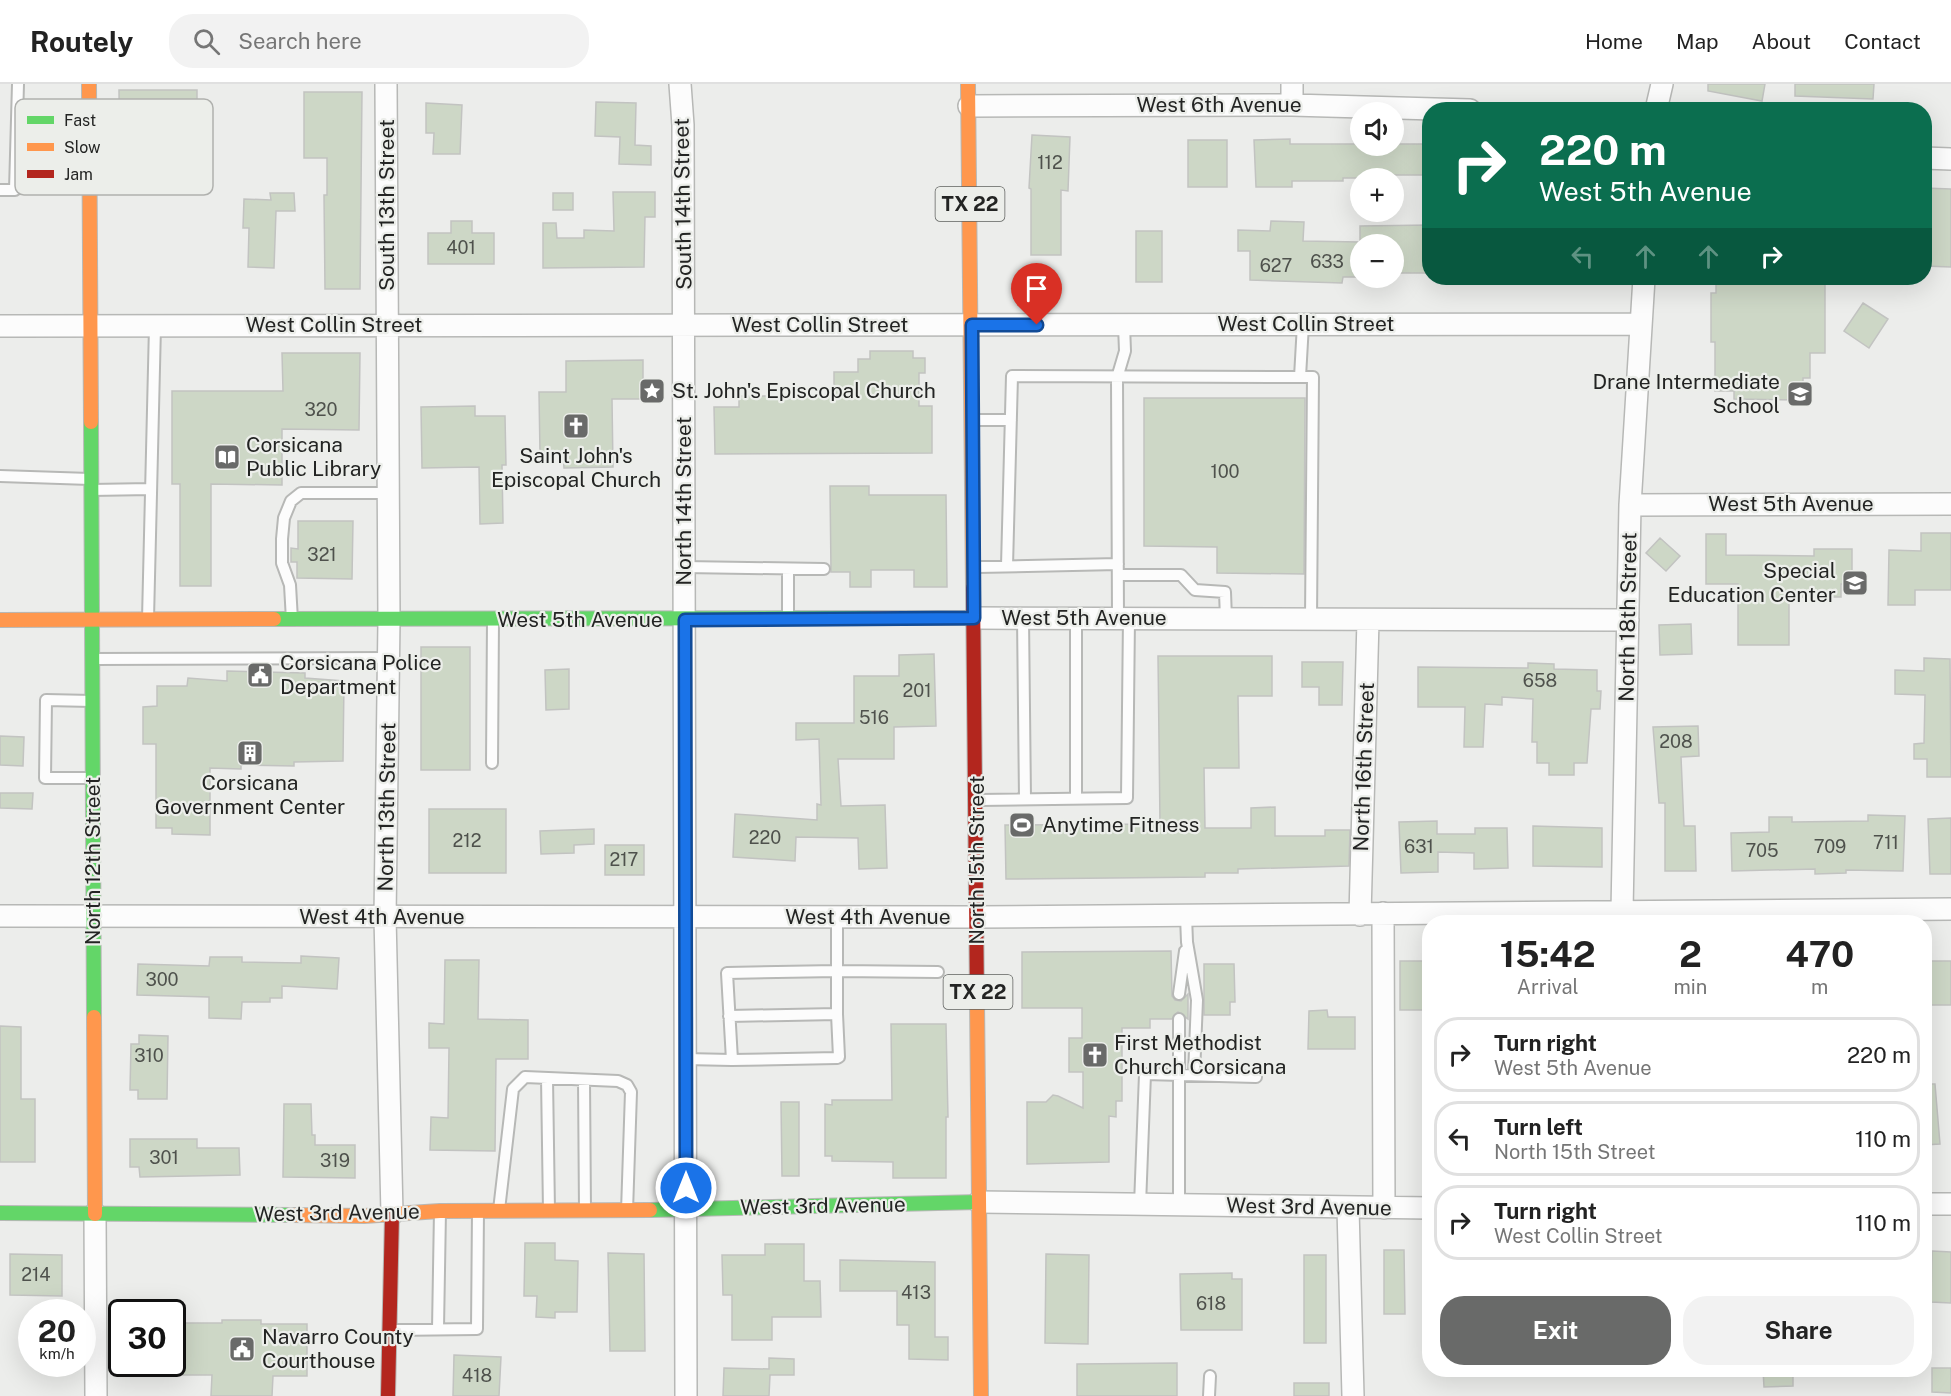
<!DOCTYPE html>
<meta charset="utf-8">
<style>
:root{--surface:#fff;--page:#f2f2f2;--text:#222;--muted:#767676;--line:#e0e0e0;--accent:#696a69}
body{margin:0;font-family:"Public Sans",sans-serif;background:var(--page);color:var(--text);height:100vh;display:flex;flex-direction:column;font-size:22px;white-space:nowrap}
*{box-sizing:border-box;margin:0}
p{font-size:20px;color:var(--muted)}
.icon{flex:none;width:33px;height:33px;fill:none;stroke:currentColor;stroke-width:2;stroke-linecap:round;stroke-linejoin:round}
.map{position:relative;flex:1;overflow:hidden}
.sheet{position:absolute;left:1422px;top:831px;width:510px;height:462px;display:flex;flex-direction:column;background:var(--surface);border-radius:24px;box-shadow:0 6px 24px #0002}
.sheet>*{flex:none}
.top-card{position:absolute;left:1422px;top:18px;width:510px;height:183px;border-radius:24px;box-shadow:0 6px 24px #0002;background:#0b6e4f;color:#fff;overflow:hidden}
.controls{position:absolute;left:1350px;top:18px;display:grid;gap:12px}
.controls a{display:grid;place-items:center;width:54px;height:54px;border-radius:50%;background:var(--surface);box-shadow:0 6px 24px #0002;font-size:30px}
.speed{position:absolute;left:18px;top:1215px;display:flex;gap:12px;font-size:30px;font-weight:700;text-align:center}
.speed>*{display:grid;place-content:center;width:78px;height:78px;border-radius:50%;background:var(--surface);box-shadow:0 6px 24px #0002;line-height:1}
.speed small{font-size:15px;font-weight:400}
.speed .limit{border:3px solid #111;border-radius:9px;background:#fff;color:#111}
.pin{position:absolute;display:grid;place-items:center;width:51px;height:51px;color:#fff;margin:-62px -26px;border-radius:50% 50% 50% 0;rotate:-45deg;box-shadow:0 0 6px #0007}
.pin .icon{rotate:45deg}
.me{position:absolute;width:66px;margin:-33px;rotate:0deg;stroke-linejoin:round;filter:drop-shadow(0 0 4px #0008)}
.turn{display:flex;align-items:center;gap:21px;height:126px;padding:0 18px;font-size:27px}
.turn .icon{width:78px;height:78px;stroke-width:2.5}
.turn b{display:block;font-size:42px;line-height:51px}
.lanes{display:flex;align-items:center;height:57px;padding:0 18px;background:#0003;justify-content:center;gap:30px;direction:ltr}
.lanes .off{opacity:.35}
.eta{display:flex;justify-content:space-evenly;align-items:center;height:102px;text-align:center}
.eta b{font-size:36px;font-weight:700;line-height:42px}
.cta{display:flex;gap:12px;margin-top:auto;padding:12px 18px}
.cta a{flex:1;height:69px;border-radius:24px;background:var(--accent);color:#fff;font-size:24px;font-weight:700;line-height:69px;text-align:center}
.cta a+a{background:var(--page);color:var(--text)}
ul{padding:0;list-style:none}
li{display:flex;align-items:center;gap:18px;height:75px;margin:0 12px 9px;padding:0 6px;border:3px solid var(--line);border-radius:24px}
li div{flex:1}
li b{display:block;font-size:22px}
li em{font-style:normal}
header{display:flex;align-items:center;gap:36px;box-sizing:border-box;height:84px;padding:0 30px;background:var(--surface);border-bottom:2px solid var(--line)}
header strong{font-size:28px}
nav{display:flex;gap:33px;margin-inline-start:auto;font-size:21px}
.search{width:420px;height:54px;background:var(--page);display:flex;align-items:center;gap:15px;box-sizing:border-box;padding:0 21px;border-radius:24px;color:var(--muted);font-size:22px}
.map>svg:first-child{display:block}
.building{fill:#cdd7c6;stroke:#c2c3c1;stroke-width:1.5}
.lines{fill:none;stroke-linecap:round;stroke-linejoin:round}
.lane-casing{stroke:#b7b8b6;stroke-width:14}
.street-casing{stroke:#b7b8b6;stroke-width:24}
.fast-casing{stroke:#b7b8b6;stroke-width:16}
.slow-casing{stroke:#b7b8b6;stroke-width:16}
.jam-casing{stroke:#b7b8b6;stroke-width:16}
.lane{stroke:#fcfcfc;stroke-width:10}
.street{stroke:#fcfcfc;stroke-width:21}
.fast{stroke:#63d668;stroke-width:14}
.slow{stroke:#ff974d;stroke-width:14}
.jam{stroke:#b3261e;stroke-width:14}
.route-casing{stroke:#114b97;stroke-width:15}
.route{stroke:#1a73e8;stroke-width:10}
.labels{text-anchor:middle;stroke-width:4.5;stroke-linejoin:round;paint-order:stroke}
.number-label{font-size:18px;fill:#4e514c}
.shield{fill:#eceeea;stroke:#5f615f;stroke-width:1.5}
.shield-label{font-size:20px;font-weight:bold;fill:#232423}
.street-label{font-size:21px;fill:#232423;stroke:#eceeea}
.poi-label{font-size:21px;fill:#232423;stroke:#eceeea;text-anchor:start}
.key{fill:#eceeea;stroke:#b0b1ae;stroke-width:1.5}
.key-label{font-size:16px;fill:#232423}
</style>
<header>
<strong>Routely</strong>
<div class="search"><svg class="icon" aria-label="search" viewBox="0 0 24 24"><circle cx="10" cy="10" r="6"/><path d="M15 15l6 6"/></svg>Search here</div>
<nav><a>Home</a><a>Map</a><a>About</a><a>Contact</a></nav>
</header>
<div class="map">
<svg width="1951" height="1312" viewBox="0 0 1951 1312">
<rect width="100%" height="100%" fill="#ecedeb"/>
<path class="building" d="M1708,0h57l-3,17 -54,-10z
M1795,0h79l-1,15 -78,-3z
M119,6h78v47h-49l1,50h-29z
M304,8h58l-2,197h-35l-1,-94h3v-37h-23z
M596,18l40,1 -1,42 16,1v19l-32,-1 1,-27 -25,-1z
M426,19l36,2 -2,49h-27l1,-21h-8z
M1032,51l38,2 -2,54 -7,-1v65h-30v-66l-2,-1z
M1290,55v5h140v31h-45v3h-42v3h-51v6h-36l-2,-47z
M1188,56h39v47h-39z
M1924,104l27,1v78l-27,-1z
M613,108h42v25h-10l-1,50 -101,1v-45h13l1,15h27v-8l30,1z
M270,109h24l1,18h-19l-2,57 -26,-1 1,-39h-6l1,-29 27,1z
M553,109h20v17h-20z
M451,137h21v12h22v31h-66v-31h23z
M1271,137l33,1 -1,19 57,1v-16l70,-1v48h-36v-29h-34v33h-17l-1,6 -92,-3v-29h-12v-21l32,1z
M1136,147h26v51h-26z
M1716,194h109v75h-15v25h-7v22l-69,-1v-8h-19v-49h-4v-49h5z
M1863,219l25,16 -19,29 -25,-17z
M870,267h43v7h12v15h-6v33h13v47l-217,1 -1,-47h25v-11h95v-24h24v-13h12z
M282,269h78l-1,77 -77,-1v56l-71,-1v102h-31v-102h-8v-93h111z
M643,276v39h-31l1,68 -49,1 -1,-14h-23l-1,-62h27v-31z
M1144,314h161l-1,176 -87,-1v-26l-73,-1z
M475,322v10h30l1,49h-4l1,58 -23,1 -1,-57 -57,1 -1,-61z
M830,402h39v9h77l1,92h-33v-17h-43v17h-21v-15h-19z
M298,437h55l-1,58 -55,-1v-16h-6v-14l7,1z
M1921,449h30v57h-36v15h-27l1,-55 32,1z
M1706,450h20v21l88,1v-7h38v35h-11v13h-52v48h-51v-61h-32z
M1660,454l20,18 -14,15 -20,-18z
M1691,540l1,30 -32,1 -1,-30z
M421,563h49v123h-49z
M934,570l2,72 -42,1v32h-56l3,47 44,-1 2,63 -28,1 -1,-31 -62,-1 -1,24 -62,-4 2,-43 82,6v-16l4,1 -2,-66 -23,1v-17h58v-47h45v-21z
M1158,572h114v40h-34l1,72h-35l1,60h46v-20l24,-1v29h50v-6h25l-1,36 -111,3v4h-33v4l-199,2 -1,-54 155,-1z
M1924,574l26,1 1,118h-24v-18h-13v-15l10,-1 1,-48 -30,-1v-24l29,1z
M1302,578h41l-1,43h-23v-18h-17z
M1528,579l26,1v5l43,1v21h4l-1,18h-9l-4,54h-13v12h-25v-12h-12v-21h-5l1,-43 -31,-2v8l-17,-1 -2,43h-19l1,-40h-47v-40l110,1z
M569,585v40l-23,1 -1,-40z
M227,587l78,2v5l39,3 -1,80 -49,1v4l-53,-1v4l-31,-1v67l-38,-1v-6h-16v-84h-13v-37l14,-1v-20h30l1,-8 39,3z
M1698,642l1,30 -18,1 3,69h11l1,45h-31v-68h-6l-6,-76z
M0,652l24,1 -1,29 -23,-1z
M0,709h33l-1,16 -32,-1z
M429,725h77v64h-77z
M1868,731l37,1 -2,55 -57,-1v3l-31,1v-5l-83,2 -1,-38 38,-1v-15h23v5l76,-1z
M1951,734v56h-21l-2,-55z
M1437,737v13h38v-6h32l1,40 -34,1v-16l-36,-1v20l-37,1 -2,-51z
M1533,742l69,2v39l-69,-1z
M594,745v15l-20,1v8l-33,1 -1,-23z
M605,761h39v30h-39z
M1171,867l1,45 3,4 6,1 7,-7v25l-10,-7 -6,7h-22v9h-28v73h-6v16l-7,-1v46l-82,2v-62h19l7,-7 5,1 25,12v-36h-14v-34h13v-30h-60v-56z
M301,872l38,2 -2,31 -55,-3v12h-12v4h-28l-1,17 -32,-1v-21l-72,-2 1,-31 71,2 1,-9h32v5l59,1z
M445,876h34l-1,59 50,1v39h-32l-1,92 -65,-1 1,-33 17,1 1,-70h-20v-25l15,1z
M1400,877h27v49h-27z
M1926,877h25v44h-24z
M1204,880h30l1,38h-5v13h-26z
M1327,926l1,7h27v32h-47l1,-38z
M891,940h55l2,93h-2v61h-53v-16l-61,-1v-5h-7v-52l7,1v-5h60z
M0,942l21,1v72h14v63h-35z
M139,951l29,1 -1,63h-29v-9h-8l1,-46h8z
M1924,1000h11l5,60 -16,1z
M781,1018h18v74h-17z
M284,1020h27l1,31h3v10h40v33l-72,-1z
M130,1055h67v9h42l1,27 -100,2 -1,-10h-9z
M525,1159h30v17l23,1 -1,51h-22v6l-19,-1 1,-21h-13z
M765,1160h39v37h16l1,36h-49v23h-40v-45h-9l-1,-40h43z
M1384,1166h20l1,64h-21z
M1932,1167l19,1v51l-20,-1z
M608,1169l36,1 1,97h-35z
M10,1170l52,1v41l-52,-1z
M1046,1170l43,1 -1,89 -43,-1z
M1304,1171h22v88h-22z
M840,1176l95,2v75h13v23l-39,-1v-34h-12v-34h-57z
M1232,1189v6h10v51h-61l-1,-56z
M222,1236h39v4h46v52h-34l-1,20h-61l1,-21h-36l1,-52h45z
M454,1271l47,2 -2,39h-46z
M769,1274l25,1v16h-24l-1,21h-46l1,-28 45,1z
M1177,1279v33h-100v-32z
M1932,1284h19v25l-19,-1z
M1763,1286h30v16l-29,1z
M1294,1299h35v13h-35z"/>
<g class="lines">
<defs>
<path id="lane" d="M0,106h15l3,-106
M1300,293h13l-2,242
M975,336h36
M0,392l90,3
M91,406l60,-1
M1007,482l5,-190 288,1 3,-53
M684,483l140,2
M977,483l141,-3
M1118,491h63l14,15 30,2 1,27
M788,532v-47
M1023,534l2,181
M1076,534v180
M1118,534l-1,-240 8,-27 -1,-26
M148,535l7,-293
M292,536l-2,-35 -8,-22v-24l2,-21 7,-17 10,-8h87
M92,575l297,-1
M92,617l-46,-1 -1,78h47
M492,679l1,-143
M979,716l148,-2 2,-180
M1186,832l1,26 10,58 -3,75
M1179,910l6,-43
M837,930v-43l101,1
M729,932l108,-2 2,43 -2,1 -105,2
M1179,935v186
M685,975l47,1 -5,-87 110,-2v-54
M547,994l2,133
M584,996l1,131
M1140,1121l5,-131 111,3
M499,1126l14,-121 12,-12 93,4 9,4 4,7 -4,119
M438,1245l2,-118
M391,1246l86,-1 1,-118
M1209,1312l1,-20"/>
<path id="street" d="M386,0l3,536 -4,297 7,297
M680,0l3,41 3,1271
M1292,21v-21
M969,22l323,-1 178,5
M1656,26l6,-26
M1924,74l27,1
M0,242l1640,-2
M1630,421l321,-1
M974,534l654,2
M1622,827l8,-406 14,-227
M1383,829l1,295
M1360,831l8,-295
M0,832l977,1 974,-8
M979,1118l451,6
M1924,1120h27
M1348,1124l5,188
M95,1130l1,182"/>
<path id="fast" d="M91,338l3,595
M274,535l599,-1
M650,1126l329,-8
M0,1129l291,2"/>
<path id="slow" d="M89,0l2,338
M968,0l5,504
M873,534h101
M0,536l274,-1
M977,916l4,396
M94,933l1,197
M291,1131l73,1 76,-5 210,-1"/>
<path id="jam" d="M973,504l4,412
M388,1312l4,-182"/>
</defs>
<use href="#lane" class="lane-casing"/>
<use href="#street" class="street-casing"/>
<use href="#fast" class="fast-casing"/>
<use href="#slow" class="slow-casing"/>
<use href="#jam" class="jam-casing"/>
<use href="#lane" class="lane"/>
<use href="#street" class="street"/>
<use href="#fast" class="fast"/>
<use href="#slow" class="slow"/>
<use href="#jam" class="jam"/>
</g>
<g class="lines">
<defs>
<path id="route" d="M686,1104l-1,-568 289,-2 -2,-293h65"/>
</defs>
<use href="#route" class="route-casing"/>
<use href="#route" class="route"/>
</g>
<defs>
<symbol id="sight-square" viewBox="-11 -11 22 22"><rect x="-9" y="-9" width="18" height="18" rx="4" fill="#696a69" stroke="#eceeea"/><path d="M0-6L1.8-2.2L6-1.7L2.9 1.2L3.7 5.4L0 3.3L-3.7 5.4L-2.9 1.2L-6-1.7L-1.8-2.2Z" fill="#fff"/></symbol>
<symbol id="school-square" viewBox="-11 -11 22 22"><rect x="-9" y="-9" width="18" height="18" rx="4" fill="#696a69" stroke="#eceeea"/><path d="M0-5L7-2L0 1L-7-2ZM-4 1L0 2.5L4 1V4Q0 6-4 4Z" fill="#fff"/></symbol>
<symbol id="church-square" viewBox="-11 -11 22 22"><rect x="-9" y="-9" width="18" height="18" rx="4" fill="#696a69" stroke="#eceeea"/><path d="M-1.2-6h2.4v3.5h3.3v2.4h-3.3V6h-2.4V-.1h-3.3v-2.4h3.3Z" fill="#fff"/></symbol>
<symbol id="library-square" viewBox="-11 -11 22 22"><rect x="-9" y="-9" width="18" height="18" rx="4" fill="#696a69" stroke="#eceeea"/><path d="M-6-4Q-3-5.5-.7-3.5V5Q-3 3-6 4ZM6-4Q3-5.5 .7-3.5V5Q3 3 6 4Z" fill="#fff"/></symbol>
<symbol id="civic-square" viewBox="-11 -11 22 22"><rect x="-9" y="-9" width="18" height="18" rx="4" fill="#696a69" stroke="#eceeea"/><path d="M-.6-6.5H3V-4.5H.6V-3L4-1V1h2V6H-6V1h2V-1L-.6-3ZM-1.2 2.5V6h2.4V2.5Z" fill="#fff"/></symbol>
<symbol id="building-square" viewBox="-11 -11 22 22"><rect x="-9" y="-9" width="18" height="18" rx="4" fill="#696a69" stroke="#eceeea"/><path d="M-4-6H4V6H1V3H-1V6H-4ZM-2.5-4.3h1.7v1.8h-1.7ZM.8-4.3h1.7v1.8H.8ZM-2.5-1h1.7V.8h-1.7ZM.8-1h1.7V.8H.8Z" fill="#fff"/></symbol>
<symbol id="stadium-square" viewBox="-11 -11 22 22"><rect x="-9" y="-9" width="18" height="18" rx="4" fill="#696a69" stroke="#eceeea"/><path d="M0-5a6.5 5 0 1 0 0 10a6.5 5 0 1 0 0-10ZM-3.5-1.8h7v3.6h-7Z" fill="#fff"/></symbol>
</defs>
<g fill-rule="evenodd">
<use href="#sight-square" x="637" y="292" width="30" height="30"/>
<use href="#school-square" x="1785" y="295" width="30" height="30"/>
<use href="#church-square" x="561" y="327" width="30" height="30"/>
<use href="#library-square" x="212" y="358" width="30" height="30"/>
<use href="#school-square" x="1840" y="484" width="30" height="30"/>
<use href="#civic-square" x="245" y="576" width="30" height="30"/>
<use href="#building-square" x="235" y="654" width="30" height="30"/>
<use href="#stadium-square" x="1007" y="726" width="30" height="30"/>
<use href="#church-square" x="1080" y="956" width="30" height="30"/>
<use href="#civic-square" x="227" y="1250" width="30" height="30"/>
</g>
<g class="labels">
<g class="number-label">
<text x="1050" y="85">112</text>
<text x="461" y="170">401</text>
<text x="1327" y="184">633</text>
<text x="1276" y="188">627</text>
<text x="321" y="332">320</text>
<text x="1225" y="394">100</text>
<text x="322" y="477">321</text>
<text x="1540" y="603">658</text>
<text x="917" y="613">201</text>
<text x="874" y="640">516</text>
<text x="1676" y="664">208</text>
<text x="765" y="760">220</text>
<text x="467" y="763">212</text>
<text x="1886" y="765">711</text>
<text x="1419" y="769">631</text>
<text x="1830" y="769">709</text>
<text x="1762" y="773">705</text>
<text x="624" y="782">217</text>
<text x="162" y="902">300</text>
<text x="149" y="978">310</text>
<text x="164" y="1080">301</text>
<text x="335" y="1083">319</text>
<text x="36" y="1197">214</text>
<text x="916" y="1215">413</text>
<text x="1211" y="1226">618</text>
<text x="477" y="1298">418</text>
</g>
<g class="shield">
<rect x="935.5" y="103" width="69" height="34" rx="4.5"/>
<rect x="943.5" y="891" width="69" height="34" rx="4.5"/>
</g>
<g class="shield-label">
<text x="970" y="127">TX 22</text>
<text x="978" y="915">TX 22</text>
</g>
<g class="street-label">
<text x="1219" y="28">West 6th Avenue</text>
<text transform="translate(683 120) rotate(-91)" y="7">South 14th Street</text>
<text transform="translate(387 121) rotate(-90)" y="7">South 13th Street</text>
<text x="1306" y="247">West Collin Street</text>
<text x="334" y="248">West Collin Street</text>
<text x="820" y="248">West Collin Street</text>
<text transform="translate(684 417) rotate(-90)" y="7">North 14th Street</text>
<text x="1791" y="427">West 5th Avenue</text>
<text transform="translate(1628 533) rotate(-89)" y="7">North 18th Street</text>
<text x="1084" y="541">West 5th Avenue</text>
<text x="580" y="543">West 5th Avenue</text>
<text transform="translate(1364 683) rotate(-88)" y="7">North 16th Street</text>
<text transform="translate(387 723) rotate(-89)" y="7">North 13th Street</text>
<text transform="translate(977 776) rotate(-90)" y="7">North 15th Street</text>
<text transform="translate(93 777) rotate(-90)" y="7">North 12th Street</text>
<text x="382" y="840">West 4th Avenue</text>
<text x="868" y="840">West 4th Avenue</text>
<text transform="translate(823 1122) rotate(-1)" y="7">West 3rd Avenue</text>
<text transform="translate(1309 1123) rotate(1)" y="7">West 3rd Avenue</text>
<text transform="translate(337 1129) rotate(-1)" y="7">West 3rd Avenue</text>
</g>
<g class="poi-label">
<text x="1780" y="305" text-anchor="end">Drane Intermediate<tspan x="1780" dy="24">School</tspan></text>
<text x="672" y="314">St. John's Episcopal Church</text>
<text x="246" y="368">Corsicana<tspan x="246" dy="24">Public Library</tspan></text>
<text x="576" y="379" text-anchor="middle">Saint John's<tspan x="576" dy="24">Episcopal Church</tspan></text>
<text x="1836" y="494" text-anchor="end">Special<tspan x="1836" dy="24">Education Center</tspan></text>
<text x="280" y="586">Corsicana Police<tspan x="280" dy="24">Department</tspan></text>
<text x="250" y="706" text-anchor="middle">Corsicana<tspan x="250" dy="24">Government Center</tspan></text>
<text x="1042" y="748">Anytime Fitness</text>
<text x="1114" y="966">First Methodist<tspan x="1114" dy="24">Church Corsicana</tspan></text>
<text x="262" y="1260">Navarro County<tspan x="262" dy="24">Courthouse</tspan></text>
</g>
</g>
<rect x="15" y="15" width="198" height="96" rx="9" class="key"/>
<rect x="27" y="32" width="27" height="8" fill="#63d668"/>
<rect x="27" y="59" width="27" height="8" fill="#ff974d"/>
<rect x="27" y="86" width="27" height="8" fill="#b3261e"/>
<g class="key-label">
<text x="64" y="42">Fast</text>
<text x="64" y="69">Slow</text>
<text x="64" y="96">Jam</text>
</g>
</svg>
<div class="controls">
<a><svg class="icon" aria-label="sound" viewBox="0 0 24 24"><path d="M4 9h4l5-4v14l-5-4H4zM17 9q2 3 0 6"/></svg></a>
<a>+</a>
<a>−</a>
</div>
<div class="speed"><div>20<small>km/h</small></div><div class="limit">30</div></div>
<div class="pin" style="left:1037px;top:241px;background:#d93025"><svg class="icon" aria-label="arrive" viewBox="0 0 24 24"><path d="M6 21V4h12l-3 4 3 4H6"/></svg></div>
<svg class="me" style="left:686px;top:1104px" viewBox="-20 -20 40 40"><circle r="17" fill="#1a73e8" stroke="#fff" stroke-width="3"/><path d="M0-11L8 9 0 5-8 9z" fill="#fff"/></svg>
<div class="top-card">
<div class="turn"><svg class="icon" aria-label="right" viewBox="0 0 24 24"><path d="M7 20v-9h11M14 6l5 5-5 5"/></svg><div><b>220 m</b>West 5th Avenue</div></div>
<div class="lanes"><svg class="icon off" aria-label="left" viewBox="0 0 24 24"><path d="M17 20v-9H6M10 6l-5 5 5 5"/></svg><svg class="icon off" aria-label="ahead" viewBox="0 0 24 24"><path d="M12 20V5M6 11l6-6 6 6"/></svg><svg class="icon off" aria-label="ahead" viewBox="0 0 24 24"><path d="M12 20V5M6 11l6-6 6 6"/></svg><svg class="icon" aria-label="right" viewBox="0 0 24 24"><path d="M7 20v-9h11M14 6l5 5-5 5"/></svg></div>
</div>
<section class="sheet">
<div class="eta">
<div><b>15:42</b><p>Arrival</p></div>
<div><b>2</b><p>min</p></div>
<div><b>470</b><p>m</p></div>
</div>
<ul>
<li><svg class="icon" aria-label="right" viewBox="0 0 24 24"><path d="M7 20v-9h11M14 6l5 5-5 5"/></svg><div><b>Turn right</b><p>West 5th Avenue</p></div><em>220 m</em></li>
<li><svg class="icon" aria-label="left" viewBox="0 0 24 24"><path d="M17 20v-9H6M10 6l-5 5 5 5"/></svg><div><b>Turn left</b><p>North 15th Street</p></div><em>110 m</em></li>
<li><svg class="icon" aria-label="right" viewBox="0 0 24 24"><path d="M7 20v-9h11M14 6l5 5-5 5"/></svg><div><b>Turn right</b><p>West Collin Street</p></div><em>110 m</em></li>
</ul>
<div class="cta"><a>Exit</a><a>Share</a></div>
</section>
</div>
